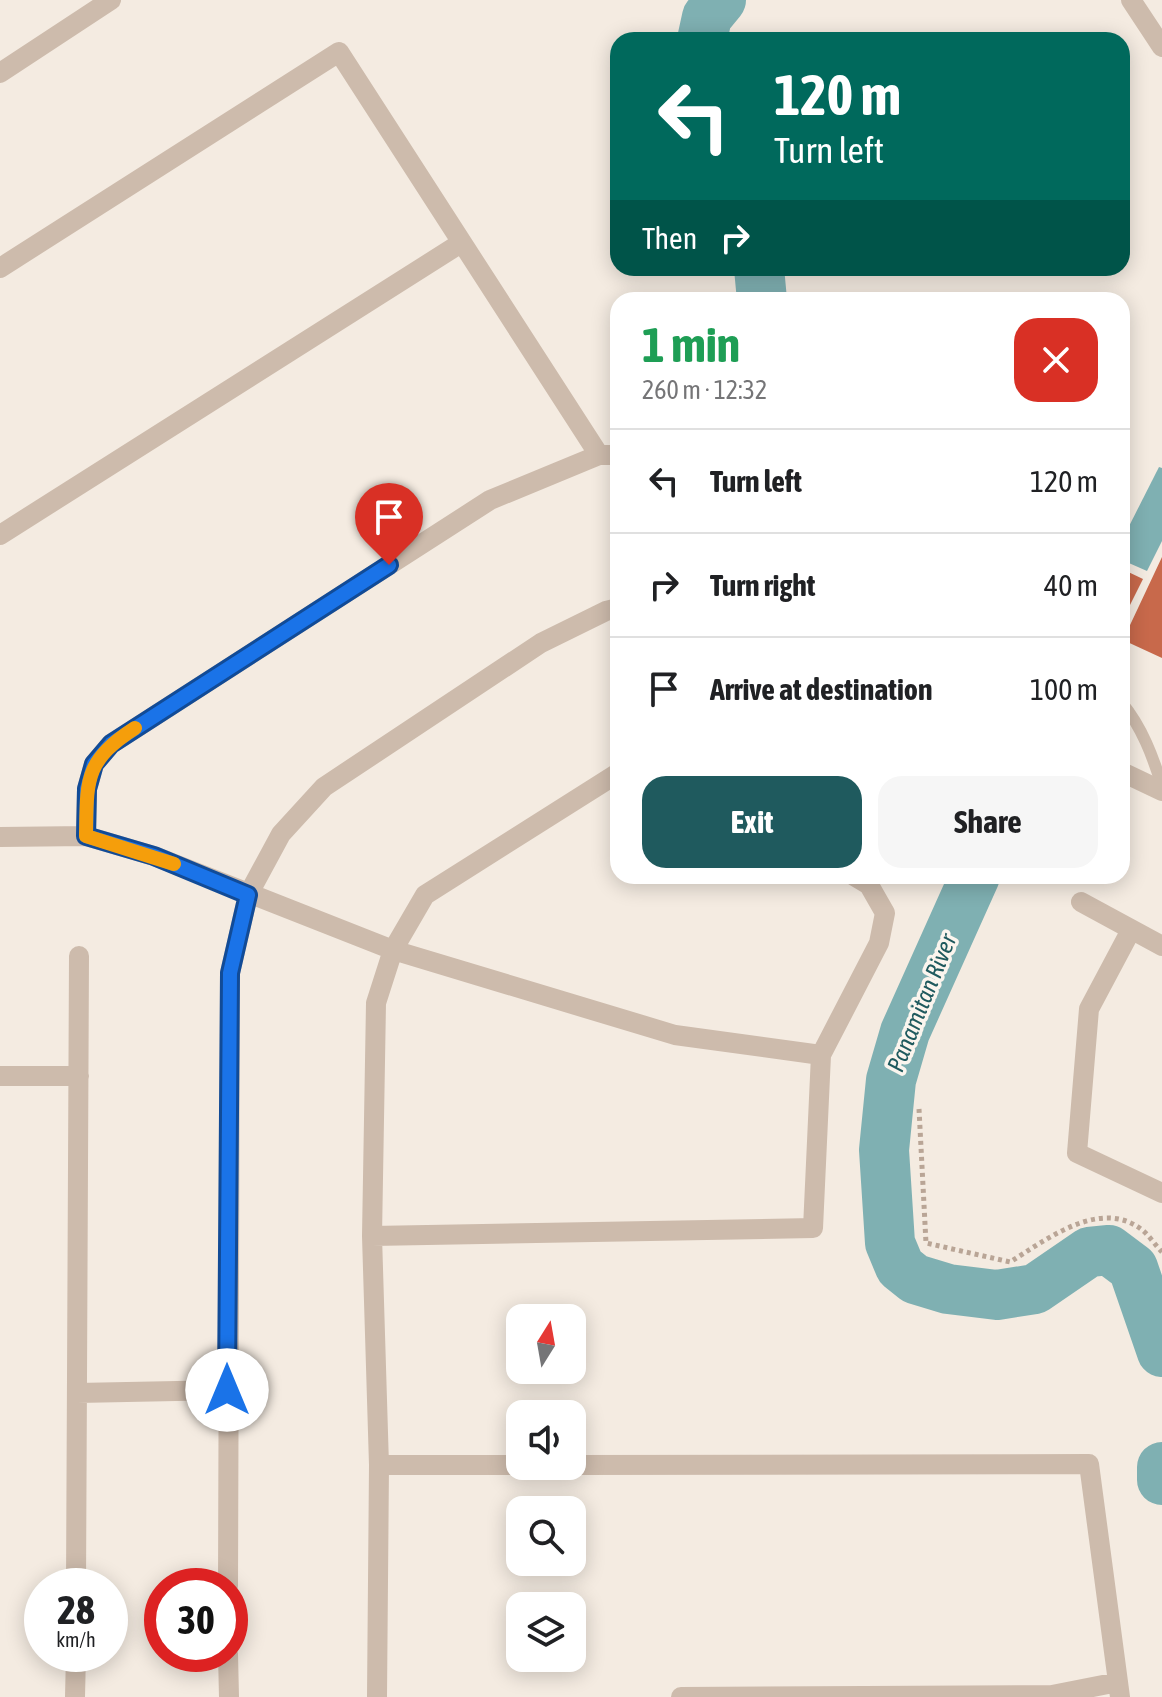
<!DOCTYPE html>
<meta charset="utf-8">
<style>
:root{--surface:#fff;--page:#f6f6f6;--text:#202124;--muted:#757577;--line:#e0e0e0;--accent:#1f5a5e}
body{margin:0;font-family:"Asap Condensed",sans-serif;background:var(--page);color:var(--text);height:100vh;display:flex;flex-direction:column;font-size:30px;white-space:nowrap}
*{box-sizing:border-box;margin:0}
p{font-size:26px;color:var(--muted)}
.icon{flex:none;width:44px;height:44px;fill:none;stroke:currentColor;stroke-width:2;stroke-linecap:round;stroke-linejoin:round}
.map{position:relative;flex:1;overflow:hidden}
.side{position:absolute;left:610px;top:292px;width:520px;height:592px;display:flex;flex-direction:column;background:var(--surface);border-radius:24px;box-shadow:0 4px 20px #0003}
.side>*{flex:none}
.hud{position:absolute;left:610px;top:32px;width:520px;height:244px;border-radius:24px;box-shadow:0 4px 20px #0003;background:#00695c;color:#fff;overflow:hidden}
.needle{width:52px;rotate:11deg}
.buttons{position:absolute;left:506px;top:1304px;display:grid;gap:16px}
.buttons a{display:grid;place-items:center;width:80px;height:80px;border-radius:16px;background:var(--surface);box-shadow:0 4px 20px #0003;font-size:40px}
.speed{position:absolute;left:24px;top:1568px;display:flex;gap:16px;font-size:40px;font-weight:700;text-align:center}
.speed>*{display:grid;place-content:center;width:104px;height:104px;border-radius:50%;background:var(--surface);box-shadow:0 4px 20px #0003;line-height:1}
.speed small{font-size:20px;font-weight:400}
.speed .limit{border:12px solid #d22;background:#fff;color:#111}
.pin{position:absolute;display:grid;place-items:center;width:68px;height:68px;color:#fff;margin:-82px -34px;border-radius:50% 50% 50% 0;rotate:-45deg;box-shadow:0 0 8px #0007}
.pin .icon{rotate:45deg}
.me{position:absolute;width:88px;margin:-44px;rotate:0deg;stroke-linejoin:round;filter:drop-shadow(0 0 6px #0008)}
.turn{display:flex;align-items:center;gap:28px;height:168px;padding:0 32px;font-size:36px}
.turn .icon{width:104px;height:104px;stroke-width:2.5}
.turn b{display:block;font-size:56px;line-height:68px}
.then{display:flex;align-items:center;height:76px;padding:0 32px;background:#0003;gap:16px;font-size:30px}
.round{display:grid;place-items:center;flex:none;width:84px;height:84px;border-radius:24px;background:var(--page)}
.head{display:flex;align-items:center;justify-content:space-between;height:136px;padding:0 32px}
h1{font-size:48px;font-weight:700;line-height:60px;color:#1e9e55}
.cta{display:flex;gap:16px;margin-top:auto;padding:16px 32px}
.cta a{flex:1;height:92px;border-radius:24px;background:var(--accent);color:#fff;font-size:32px;font-weight:700;line-height:92px;text-align:center}
.cta a+a{background:var(--page);color:var(--text)}
ul{padding:0;list-style:none}
li{display:flex;align-items:center;gap:24px;height:104px;padding:0 32px;border-top:2px solid var(--line)}
li div{flex:1}
li b{display:block;font-size:30px}
li em{font-style:normal}
.map>svg:first-child{display:block}
.water{fill:#7fb0b2}
.lines{fill:none;stroke-linecap:round;stroke-linejoin:round}
.river{stroke:#7fb0b2;stroke-width:50}
.building{fill:#c8694b}
.path{stroke:#b9a596;stroke-width:5;stroke-dasharray:4 4;stroke-linecap:butt}
.service{stroke:#cdbbac;stroke-width:12}
.minor{stroke:#cdbbac;stroke-width:20}
.route-casing{stroke:#114b97;stroke-width:20}
.route{stroke:#1a73e8;stroke-width:14}
.slow{stroke:#f59e0b;stroke-width:14}
.labels{text-anchor:middle;stroke-width:7;stroke-linejoin:round;paint-order:stroke}
.water-label{font-size:24px;font-style:italic;fill:#1f5a5e;stroke:#fbf5ee}
</style>
<div class="map">
<svg width="1162" height="1697" viewBox="0 0 1162 1697">
<rect width="100%" height="100%" fill="#f4ebe1"/>
<path class="water" d="M1159,467l3,1v73l-15,30 -25,-11v-20z"/>
<g class="lines">
<path class="river" d="M702,40l5,-23 14,-17
M759,268l3,32
M975,876l-70,156 -14,48 -7,70 6,93 10,24 15,12 33,10 49,6 38,-6 54,-37 20,-2 24,18 29,84
M1162,1467v13"/>
</g>
<path class="building" d="M1162,557v101l-39,-18z
M1122,569l21,10 -21,42z"/>
<g class="lines">
<path class="path" d="M919,1109l7,134 84,19c36,-22 89,-64 131,-33 8,6 14,16 21,23"/>
<path class="service" d="M1122,703c20,24 31,54 40,83"/>
<path class="minor" d="M1131,0l31,47
M0,73l111,-73
M0,268l339,-216 260,403
M0,535l461,-292
M1122,772l40,19
M86,836l1,-47 7,-25 17,-20 379,-244 109,-45h19
M0,837l86,-1 68,20 239,94 282,85 146,20
M1081,902l81,44
M1131,930l-42,79 -12,144 85,40
M0,1076h79
M372,1236l441,-8 8,-173 58,-112 6,-30 -16,-28 -15,-9
M77,1393l150,-3
M379,1465h141
M572,1465l517,-1 31,233
M76,1586l3,-630
M228,1586l2,-613 18,-78 33,-61 43,-47 217,-144 65,-32 12,-3
M228,1654l1,43
M75,1697l1,-43
M377,1697l2,-232 -7,-229 4,-233 17,-53 32,-55 193,-122
M681,1697l371,-2 66,-13"/>
</g>
<g class="lines">
<defs>
<path id="route" d="M227,1390l3,-417 18,-78 -94,-39 -68,-20 1,-47 7,-25 17,-20 278,-179"/>
</defs>
<use href="#route" class="route-casing"/>
<use href="#route" class="route"/>
<path class="slow" d="M135,728c-51,33 -48,52 -49,108l88,28"/>
</g>
<g class="labels">
<g class="water-label">
<text transform="translate(922 1003) rotate(-68)" y="8">Panamitan River</text>
</g>
</g>
</svg>
<div class="buttons">
<a><svg class="needle" viewBox="-14 -14 28 28"><path d="M0-13l5 13h-10z" fill="#e53935"/><path d="M0 13l5-13h-10z" fill="#757577"/></svg></a>
<a><svg class="icon" aria-label="sound" viewBox="0 0 24 24"><path d="M4 9h4l5-4v14l-5-4H4zM17 9q2 3 0 6"/></svg></a>
<a><svg class="icon" aria-label="search" viewBox="0 0 24 24"><circle cx="10" cy="10" r="6"/><path d="M15 15l6 6"/></svg></a>
<a><svg class="icon" aria-label="layers" viewBox="0 0 24 24"><path d="M12 4l9 5-9 5-9-5zM3 14l9 5 9-5"/></svg></a>
</div>
<div class="speed"><div>28<small>km/h</small></div><div class="limit">30</div></div>
<div class="pin" style="left:389px;top:565px;background:#d93025"><svg class="icon" aria-label="arrive" viewBox="0 0 24 24"><path d="M6 21V4h12l-3 4 3 4H6"/></svg></div>
<svg class="me" style="left:227px;top:1390px" viewBox="-20 -20 40 40"><circle r="19" fill="#fff"/><path d="M0-13L10 11 0 6-10 11z" fill="#1a73e8"/></svg>
<div class="hud">
<div class="turn"><svg class="icon" aria-label="left" viewBox="0 0 24 24"><path d="M17 20v-9H6M10 6l-5 5 5 5"/></svg><div><b>120 m</b>Turn left</div></div>
<div class="then">Then<svg class="icon" aria-label="right" viewBox="0 0 24 24"><path d="M7 20v-9h11M14 6l5 5-5 5"/></svg></div>
</div>
<section class="side">
<div class="head"><div><h1>1 min</h1><p>260 m · 12:32</p></div><a class="round" style="background:#d93025;color:#fff"><svg class="icon" aria-label="close" viewBox="0 0 24 24"><path d="M6 6l12 12M18 6L6 18"/></svg></a></div>
<ul>
<li><svg class="icon" aria-label="left" viewBox="0 0 24 24"><path d="M17 20v-9H6M10 6l-5 5 5 5"/></svg><div><b>Turn left</b></div><em>120 m</em></li>
<li><svg class="icon" aria-label="right" viewBox="0 0 24 24"><path d="M7 20v-9h11M14 6l5 5-5 5"/></svg><div><b>Turn right</b></div><em>40 m</em></li>
<li><svg class="icon" aria-label="arrive" viewBox="0 0 24 24"><path d="M6 21V4h12l-3 4 3 4H6"/></svg><div><b>Arrive at destination</b></div><em>100 m</em></li>
</ul>
<div class="cta"><a>Exit</a><a>Share</a></div>
</section>
</div>
